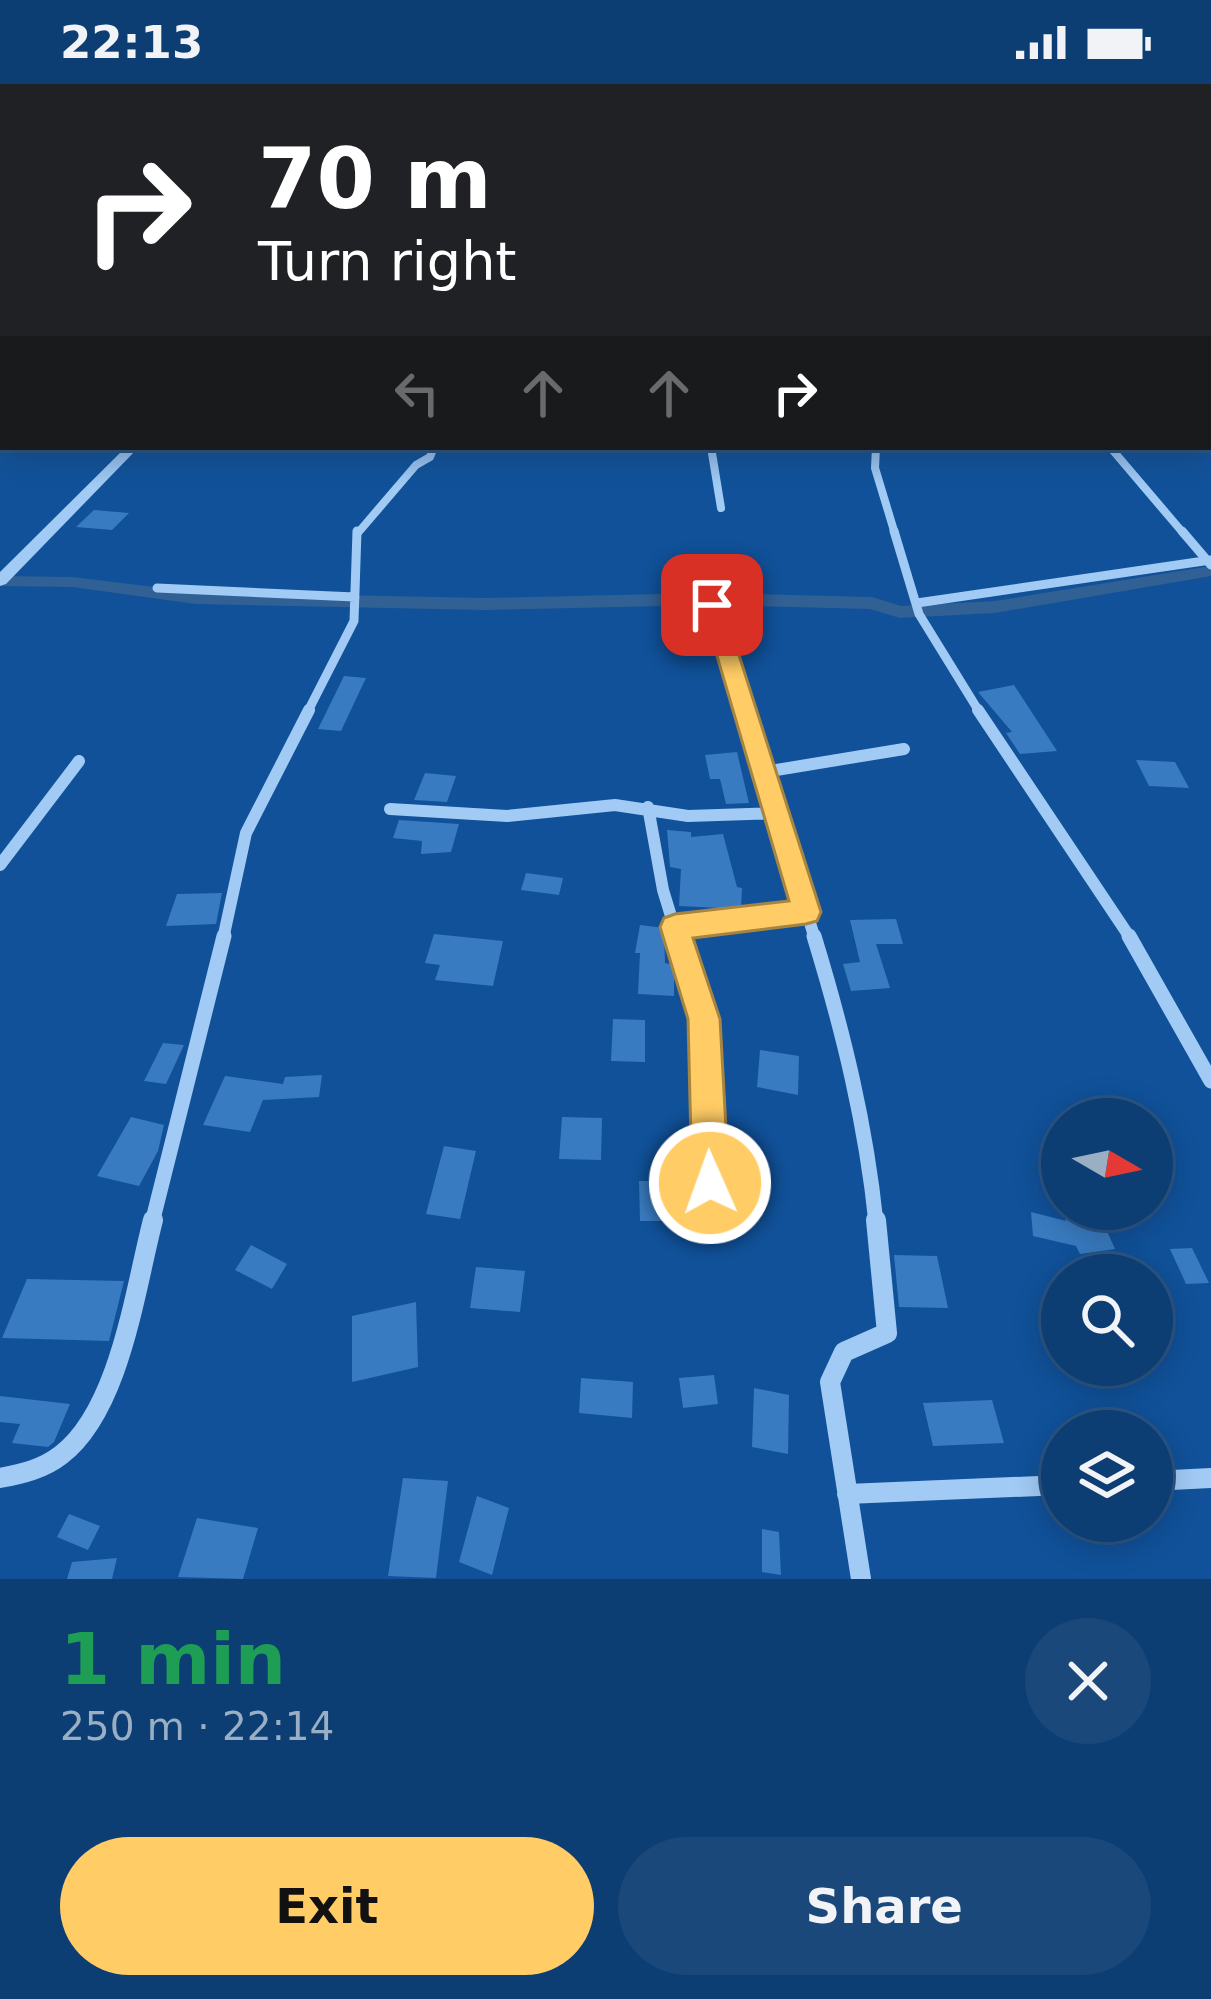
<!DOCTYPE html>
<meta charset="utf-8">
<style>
:root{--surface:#0c3d73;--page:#1a487b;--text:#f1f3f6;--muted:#9aaec4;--line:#2c5685;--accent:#ffcc65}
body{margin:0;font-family:"DejaVu Sans",sans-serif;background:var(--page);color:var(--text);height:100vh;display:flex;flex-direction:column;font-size:45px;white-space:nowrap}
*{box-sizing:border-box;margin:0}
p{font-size:39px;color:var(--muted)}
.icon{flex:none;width:66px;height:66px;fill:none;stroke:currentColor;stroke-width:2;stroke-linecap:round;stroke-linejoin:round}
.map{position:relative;height:1495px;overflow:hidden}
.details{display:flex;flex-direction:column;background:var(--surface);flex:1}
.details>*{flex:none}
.banner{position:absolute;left:0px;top:0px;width:1212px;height:366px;box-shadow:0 6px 30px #0003,0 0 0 3px var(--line);background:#202124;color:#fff;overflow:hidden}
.needle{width:78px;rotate:99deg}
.buttons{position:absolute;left:1041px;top:1014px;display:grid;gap:24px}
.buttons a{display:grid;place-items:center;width:132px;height:132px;border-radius:50%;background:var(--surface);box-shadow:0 6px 30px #0003,0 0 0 3px var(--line);font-size:60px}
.pin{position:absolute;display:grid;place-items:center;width:102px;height:102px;color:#fff;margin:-51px;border-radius:24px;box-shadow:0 6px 18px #0006}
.me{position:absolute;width:132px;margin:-66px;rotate:358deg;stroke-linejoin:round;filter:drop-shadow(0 0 9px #0008)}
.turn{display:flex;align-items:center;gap:42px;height:252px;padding:0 60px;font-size:54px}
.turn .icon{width:156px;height:156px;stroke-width:2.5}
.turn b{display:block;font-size:84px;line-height:102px}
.lanes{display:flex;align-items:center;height:114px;padding:0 60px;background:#0003;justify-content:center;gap:60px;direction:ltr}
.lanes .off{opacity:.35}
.round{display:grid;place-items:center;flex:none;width:126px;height:126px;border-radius:63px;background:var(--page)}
.summary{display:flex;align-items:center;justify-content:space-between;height:204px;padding:0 60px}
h1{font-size:72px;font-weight:800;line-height:90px;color:#1e9e55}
.primary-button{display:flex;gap:24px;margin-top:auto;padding:24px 60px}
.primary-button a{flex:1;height:138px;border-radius:72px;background:var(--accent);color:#111;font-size:48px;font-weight:800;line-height:138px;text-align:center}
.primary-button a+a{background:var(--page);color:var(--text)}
.status{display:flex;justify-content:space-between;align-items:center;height:84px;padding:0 60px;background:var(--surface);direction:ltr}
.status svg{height:33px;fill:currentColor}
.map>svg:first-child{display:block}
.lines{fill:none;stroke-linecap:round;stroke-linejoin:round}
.canal{fill:#316094;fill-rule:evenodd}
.building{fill:#397bc1}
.minor-far4{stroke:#a1caf4;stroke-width:8}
.minor-far3{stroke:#a1caf4;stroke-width:9}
.minor-far2{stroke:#a1caf4;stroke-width:12}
.minor-far1{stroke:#a1caf4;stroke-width:15}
.minor{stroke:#a1caf4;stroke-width:20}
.tertiary{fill:#a1caf4;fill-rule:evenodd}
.secondary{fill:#d1e6fd;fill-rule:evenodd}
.route{fill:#ffcc65;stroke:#a68542;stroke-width:3}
</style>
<div class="status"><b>22:13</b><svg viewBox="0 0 49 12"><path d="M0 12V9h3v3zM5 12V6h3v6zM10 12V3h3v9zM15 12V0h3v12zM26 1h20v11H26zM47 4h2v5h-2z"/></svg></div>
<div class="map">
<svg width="1211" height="1495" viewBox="0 0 1211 1495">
<rect width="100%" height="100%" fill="#105199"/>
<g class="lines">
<path class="canal" d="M1211,482v10l-216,37 -95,5 -30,-9 -164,-4 -222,5 -288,-6 -124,-17 -72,-1v-10l72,1 124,15 288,6 222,-5 166,4 29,9 94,-5z"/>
</g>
<path class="building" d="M94,426l35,3 -17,17 -36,-3z
M344,592l22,2 -25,53 -23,-2z
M1014,601l43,66 -37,3 -14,-21 6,-1 -34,-40z
M737,668l12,51 -23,1 -6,-25h-10l-5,-24z
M1136,676l39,2 14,26 -40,-2z
M425,689l31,3 -9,26 -33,-2z
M399,736l60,4 -8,28 -30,2 1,-13 -29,-3z
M667,746l24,2v5l32,-3 14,53 5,1 -1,21 -62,-3 2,-37 -11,-2z
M526,789l37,5 -4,17 -38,-5z
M222,809l-6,31 -50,2 11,-32z
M896,835l7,25h-27l14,44 -39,3 -8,-27 17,-2 -10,-42z
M640,841l24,3 1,35 9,2v31l-36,-2 2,-41h-5z
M434,850l69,7 -10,45 -58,-6 5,-15 -15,-2z
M613,935l32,1v42l-34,-1z
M163,959l21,2 -18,39 -22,-3z
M760,966l39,6 -1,39 -41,-8z
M322,991l-3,22 -56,3 -13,32 -47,-7 22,-49 58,8 2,-7z
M131,1033l33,8 -6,26 -19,35 -42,-10z
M562,1033l40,1 -1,42 -42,-1z
M444,1062l32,5 -16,68 -34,-5z
M639,1097h49l3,40h-51z
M1062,1125h35l18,40 -35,5 -4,-8 -43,-10 -2,-24 35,9z
M251,1161l36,19 -15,25 -37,-19z
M1192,1164l17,35 -23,1 -16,-35z
M894,1171l43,1 11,52 -49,-1z
M476,1183l49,4 -5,41 -50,-4z
M27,1195l97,2 -15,60 -107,-3z
M416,1218l2,65 -66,15v-66z
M714,1291l4,29 -35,4 -4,-30z
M581,1294l52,4 -1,36 -53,-5z
M754,1304l35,7 -1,59 -36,-7z
M0,1312l70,8 -16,38 -6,5 -36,-4 8,-19 -20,-2z
M992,1316l12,43 -71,3 -10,-43z
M403,1394l45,3 -12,97 -48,-2z
M477,1412l32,12 -17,67 -33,-13z
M69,1430l31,12 -12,24 -31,-13z
M197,1434l61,10 -15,51 -65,-2z
M762,1445l17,3 2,43 -19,-3z
M117,1474l-5,21h-45l5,-17z"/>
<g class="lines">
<path class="minor-far4" d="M711,363l10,61
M876,363l-1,21 20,66
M1110,363l74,87
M357,450l59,-69 14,-8 4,-10"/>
<path class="minor-far3" d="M894,447l25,83 61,99
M1182,447l29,34
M157,504l198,9
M917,519l294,-43
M712,521l33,108
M307,629l47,-92 3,-90"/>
<path class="minor-far2" d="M744,626l71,229
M978,626l153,229
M764,688l140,-23
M648,723l15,83 15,49
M390,725l117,7 108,-11 73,11 88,-3
M0,781l79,-104
M675,843l132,-15
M223,855l23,-106 63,-123"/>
<path class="minor-far1" d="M678,852l26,83 6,164
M814,852c29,95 52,188 62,287
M1129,852l82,145
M152,1139l72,-287"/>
<path class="minor" d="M0,1394c22,-4 43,-9 61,-23 59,-45 74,-166 92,-235
M1152,1397l59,-3
M847,1410l215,-9
M861,1495l-31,-197 14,-30 43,-19 -11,-113"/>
<path class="tertiary" d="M126,363h13l-133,137 -6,2v-14z"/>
<path class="secondary" d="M1209,266h2v8h-2z"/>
</g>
<linearGradient id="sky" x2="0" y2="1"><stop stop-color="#092d54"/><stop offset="0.48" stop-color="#3165a2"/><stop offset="1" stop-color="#3165a2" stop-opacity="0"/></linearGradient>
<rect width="1211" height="402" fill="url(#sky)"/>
<path class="route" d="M712,515l11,6 98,307 -4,9 -11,3 -113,14 27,81 9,164 -6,13 -13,5 -13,-5 -5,-13 -4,-164 -28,-92 4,-9 11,-4 114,-13 -87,-296z"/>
</svg>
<div class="buttons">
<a><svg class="needle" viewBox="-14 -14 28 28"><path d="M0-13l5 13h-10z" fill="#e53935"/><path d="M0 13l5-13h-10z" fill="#9aaec4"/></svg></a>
<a><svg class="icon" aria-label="search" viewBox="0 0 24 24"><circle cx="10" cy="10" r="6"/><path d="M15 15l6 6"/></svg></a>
<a><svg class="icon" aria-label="layers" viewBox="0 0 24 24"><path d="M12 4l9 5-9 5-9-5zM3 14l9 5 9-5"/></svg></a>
</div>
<div class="pin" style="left:712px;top:521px;background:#d93025"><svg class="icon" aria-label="arrive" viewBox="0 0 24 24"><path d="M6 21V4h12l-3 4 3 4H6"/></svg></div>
<svg class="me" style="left:710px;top:1099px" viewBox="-20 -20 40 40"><circle r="17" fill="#ffcc65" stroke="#fff" stroke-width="3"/><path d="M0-11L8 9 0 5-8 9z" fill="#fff"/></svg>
<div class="banner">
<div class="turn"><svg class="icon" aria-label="right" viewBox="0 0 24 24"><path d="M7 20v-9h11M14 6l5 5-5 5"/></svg><div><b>70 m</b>Turn right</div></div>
<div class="lanes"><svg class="icon off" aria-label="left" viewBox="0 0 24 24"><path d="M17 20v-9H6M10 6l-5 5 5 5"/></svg><svg class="icon off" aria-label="ahead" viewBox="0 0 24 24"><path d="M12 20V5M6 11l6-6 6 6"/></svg><svg class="icon off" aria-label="ahead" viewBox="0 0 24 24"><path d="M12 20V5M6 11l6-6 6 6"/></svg><svg class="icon" aria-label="right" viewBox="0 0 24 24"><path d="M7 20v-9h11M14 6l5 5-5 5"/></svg></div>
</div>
</div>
<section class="details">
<div class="summary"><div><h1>1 min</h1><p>250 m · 22:14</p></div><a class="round"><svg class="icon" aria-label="close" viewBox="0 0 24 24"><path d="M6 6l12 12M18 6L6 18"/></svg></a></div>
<div class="primary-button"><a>Exit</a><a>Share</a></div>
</section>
